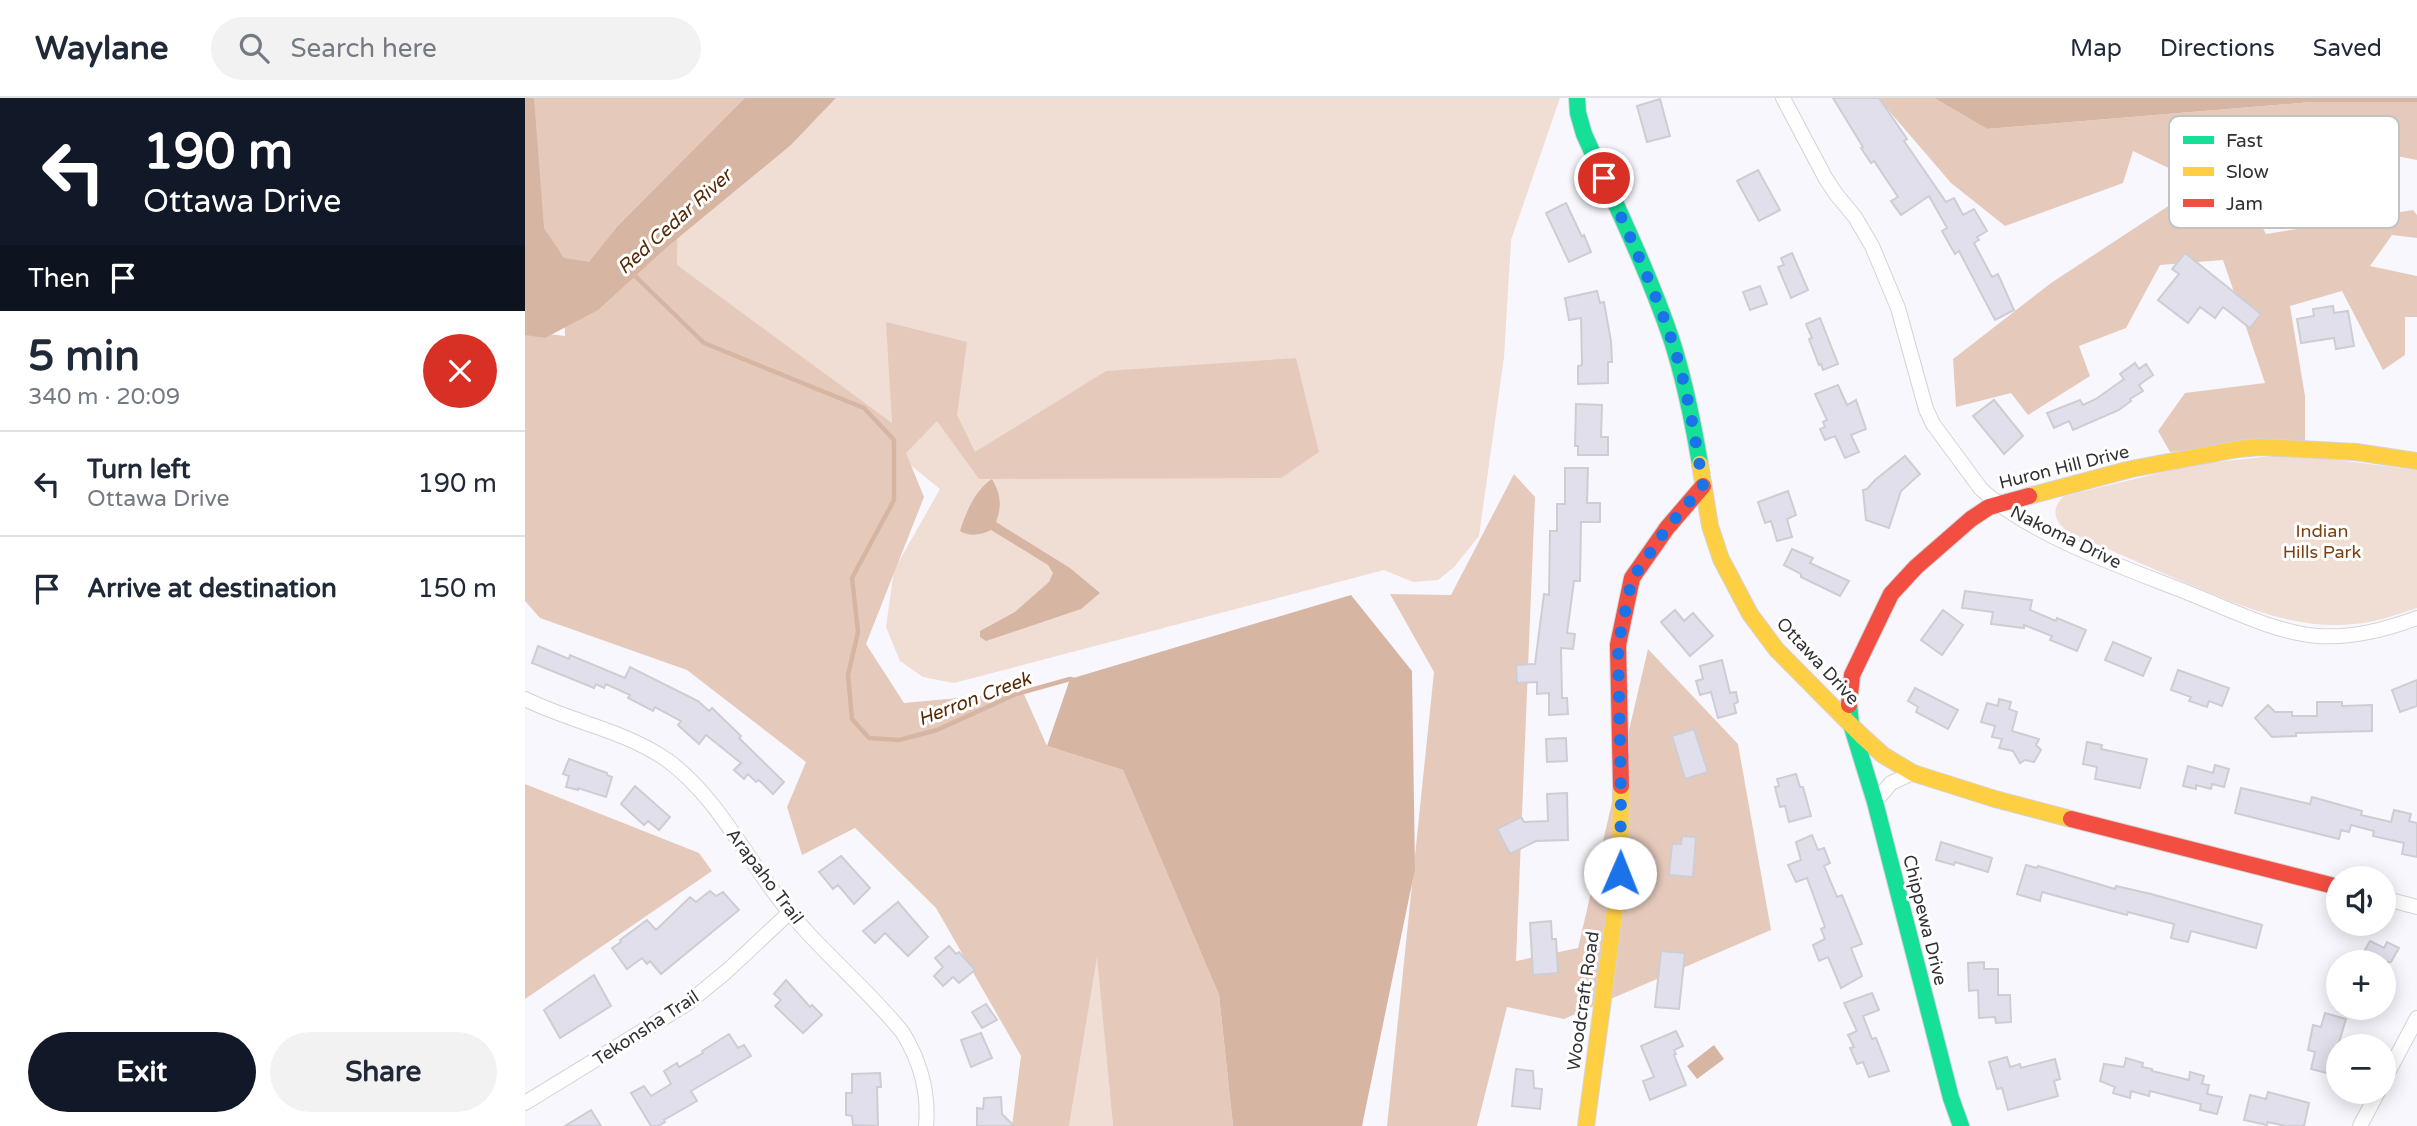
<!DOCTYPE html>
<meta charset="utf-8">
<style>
:root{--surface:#fff;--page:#f2f2f3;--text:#1f2937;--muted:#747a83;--line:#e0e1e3;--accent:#111827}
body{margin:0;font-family:"Varela Round",sans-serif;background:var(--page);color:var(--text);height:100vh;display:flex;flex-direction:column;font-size:26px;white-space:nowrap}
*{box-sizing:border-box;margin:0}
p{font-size:23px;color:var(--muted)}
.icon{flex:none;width:38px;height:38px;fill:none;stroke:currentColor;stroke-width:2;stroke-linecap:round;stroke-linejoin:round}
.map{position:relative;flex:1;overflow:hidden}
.sheet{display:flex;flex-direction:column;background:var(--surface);width:525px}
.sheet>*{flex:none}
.banner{background:#111827;color:#fff;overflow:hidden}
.buttons{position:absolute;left:1801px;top:768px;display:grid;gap:14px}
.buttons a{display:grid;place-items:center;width:70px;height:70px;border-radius:50%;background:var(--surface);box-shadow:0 4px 18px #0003;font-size:35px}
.pin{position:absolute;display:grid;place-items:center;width:60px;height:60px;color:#fff;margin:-30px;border:4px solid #fff;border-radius:50%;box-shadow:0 2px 7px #0007}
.me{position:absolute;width:77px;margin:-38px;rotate:1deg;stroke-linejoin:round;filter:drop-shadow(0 0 5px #0008)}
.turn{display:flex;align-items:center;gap:24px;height:147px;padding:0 28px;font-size:32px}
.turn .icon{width:91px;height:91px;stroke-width:2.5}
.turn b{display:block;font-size:49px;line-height:60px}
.then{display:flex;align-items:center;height:66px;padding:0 28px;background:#0003;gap:14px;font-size:26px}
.round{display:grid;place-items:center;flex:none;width:74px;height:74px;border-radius:37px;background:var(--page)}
.headline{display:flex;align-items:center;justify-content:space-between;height:119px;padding:0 28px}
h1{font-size:42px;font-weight:800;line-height:52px}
.action{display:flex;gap:14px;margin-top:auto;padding:14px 28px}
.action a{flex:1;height:80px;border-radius:42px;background:var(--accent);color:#fff;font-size:28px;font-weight:800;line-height:80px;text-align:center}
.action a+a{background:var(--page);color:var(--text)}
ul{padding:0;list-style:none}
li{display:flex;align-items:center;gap:21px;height:105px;padding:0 28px;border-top:2px solid var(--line)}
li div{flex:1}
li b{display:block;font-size:26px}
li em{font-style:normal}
header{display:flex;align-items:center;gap:42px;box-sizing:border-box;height:98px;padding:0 35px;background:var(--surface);border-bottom:2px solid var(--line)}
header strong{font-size:33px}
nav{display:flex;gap:38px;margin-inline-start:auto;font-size:24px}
.search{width:490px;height:63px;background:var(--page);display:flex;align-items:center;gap:18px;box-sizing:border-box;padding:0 24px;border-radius:38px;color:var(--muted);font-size:26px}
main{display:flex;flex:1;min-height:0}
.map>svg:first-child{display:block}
.green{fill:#f0ddd4}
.forest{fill:#e5cabc}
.water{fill:#d7b5a3}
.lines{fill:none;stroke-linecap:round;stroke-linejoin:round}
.stream{stroke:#d7b5a3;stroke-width:4.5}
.building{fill:#e0dfeb;stroke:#cecdd2;stroke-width:2}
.street-casing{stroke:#d4d3d8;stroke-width:16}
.fast-casing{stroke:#d4d3d8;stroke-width:18}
.slow-casing{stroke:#d4d3d8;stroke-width:18}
.jam-casing{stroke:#d4d3d8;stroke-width:18}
.street{stroke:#fefeff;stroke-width:14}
.fast{stroke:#16e098;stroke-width:16}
.slow{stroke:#ffcf43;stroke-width:16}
.jam{stroke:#f24e42;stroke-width:16}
.route{stroke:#1a73e8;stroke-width:12;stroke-dasharray:0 21.6}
.labels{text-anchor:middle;stroke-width:6;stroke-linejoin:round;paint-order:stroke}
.street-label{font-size:18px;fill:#323235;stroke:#fff}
.park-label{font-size:18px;fill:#7d4011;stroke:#fff}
.water-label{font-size:19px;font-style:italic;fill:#562904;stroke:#fff}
.key{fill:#fff;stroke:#c2c2c2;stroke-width:2}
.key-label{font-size:19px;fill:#323235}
</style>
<header>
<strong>Waylane</strong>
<div class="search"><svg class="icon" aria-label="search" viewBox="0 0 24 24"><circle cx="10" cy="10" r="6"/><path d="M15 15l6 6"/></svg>Search here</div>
<nav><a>Map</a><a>Directions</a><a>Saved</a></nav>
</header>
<main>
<section class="sheet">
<div class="banner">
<div class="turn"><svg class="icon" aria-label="left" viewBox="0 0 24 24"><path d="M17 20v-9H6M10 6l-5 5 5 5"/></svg><div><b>190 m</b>Ottawa Drive</div></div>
<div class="then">Then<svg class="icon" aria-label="arrive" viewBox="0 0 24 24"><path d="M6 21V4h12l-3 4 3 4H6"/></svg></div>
</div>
<div class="headline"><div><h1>5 min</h1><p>340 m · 20:09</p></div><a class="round" style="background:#d93025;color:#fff"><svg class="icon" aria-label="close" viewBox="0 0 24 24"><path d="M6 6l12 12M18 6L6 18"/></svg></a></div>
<ul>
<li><svg class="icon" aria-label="left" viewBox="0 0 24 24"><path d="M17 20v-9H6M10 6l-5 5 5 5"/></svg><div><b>Turn left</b><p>Ottawa Drive</p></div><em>190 m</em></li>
<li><svg class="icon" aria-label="arrive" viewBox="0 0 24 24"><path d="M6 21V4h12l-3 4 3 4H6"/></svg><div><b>Arrive at destination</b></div><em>150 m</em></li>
</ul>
<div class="action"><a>Exit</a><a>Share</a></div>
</section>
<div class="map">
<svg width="1892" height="1028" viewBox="0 0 1892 1028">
<rect width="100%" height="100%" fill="#f8f7fd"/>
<path class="green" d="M311,0h724l-49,142 -7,117 -25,179 -25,31 -16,13 -25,2 -29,-12 -430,113 -31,-6 -23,-16 -14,-34 8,-57 46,-81 -286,-231 137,-113z
M1765,356l127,16v138c-21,7 -41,14 -62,16 -61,7 -121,-21 -176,-44 -36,-16 -72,-31 -108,-47 -16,-9 -22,-24 -7,-37l133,-32z
M572,855l16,173h-44z"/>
<path class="forest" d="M0,0h245l-92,87 -1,80 215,158 -6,-101 81,20 -10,73 18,37 131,-81 190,-13 23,94 -38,26 -302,1 -42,-58 -31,32 18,44 -58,147 38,59 119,-11 24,54 76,24 96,225 14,131h-120l-16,-169 -28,169h-57l9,-70 -85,-148 -81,-80 -53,27 -15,-48 19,-45 -119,-92 -147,-52 -15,-17v-270l40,5 -2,-66 -38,-2z
M1353,0h56l53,31 325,-27h105v58l-78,-15 -103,33 30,56 147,-24 4,5v23l-25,-3 -22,31 47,10v41h-12v38l-22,15 -41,-79 -52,15 15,90v46l-135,10 -12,-21 27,-38 80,-10 -42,-123 -63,5 -34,63 -47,18 11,30 -62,39 -17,-22 -55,14 -3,-48 98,-76 151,-99 -69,-33 -10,32 -118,43 -54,-43z
M989,376l21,23 -19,464 62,-13 70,-299 90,95 33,186 -207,89 -57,-12 -30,119h-90l47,-454 -44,-78 61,1z
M0,686l174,69 13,18 -187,128z"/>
<path class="water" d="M0,0h9l10,130 20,30 25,4 28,-35 128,-129h91l-45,47 -125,103 -68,62 -53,28 -20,-3z
M1409,0h483v4h-105l-325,27z
M467,381c9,16 10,26 4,43l74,46 30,25 -19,16 -95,32 -6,-4v-6l35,-19 34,-30 4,-9 -5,-8 -57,-35c-10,5 -21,7 -31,1 6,-19 15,-41 32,-52z
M826,497l61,76 3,198 -53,257h-129l-14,-131 -96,-225 -76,-24 23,-67z
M1189,947l10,14 -27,20 -10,-13z"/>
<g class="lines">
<path class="stream" d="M107,178h3l69,67 160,65 30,32v60l-42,78 6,54 -10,43 4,44 17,19 30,2 38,-10 79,-36 54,-15 4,1"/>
</g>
<path class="building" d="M1308,0h46l28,41 -3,2 42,61 8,-4 9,17 11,-6 13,22 -10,6 2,3 -5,3 18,34 6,-3 16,36 -19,10 -36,-69 -4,3 -13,-23 5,-3 -18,-32 -28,19 -10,-14 7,-4 -24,-36 -3,2 -10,-15 2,-1z
M1135,1l10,37 -23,6 -10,-36z
M1233,72l22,40 -21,11 -22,-40z
M1041,105l16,34 2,-2 7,17 -22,10 -23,-49z
M1267,155l16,37 -17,8 -13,-31 6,-2 -3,-7z
M1660,155l76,61 -11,14 -27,-21 -8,11 -15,-11 -12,16 -30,-23 21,-26 -7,-5z
M1235,188l7,18 -17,6 -7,-18z
M1072,193l3,12 4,-1 7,39 1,21h-4v21l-30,1v-18l4,-1 -1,-47 -12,2 -4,-22z
M1808,208l1,7 14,-2 6,35 -18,3 -2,-11 -33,5 -4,-24 17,-3 -1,-7z
M1295,220l18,46 -15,6 -2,-6 -2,1 -10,-26 3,-1 -6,-14z
M1610,265l4,6 7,-5 7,11 -14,10 4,6 -13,8 1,2 -12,9 -46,20 -4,-9 -15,7 -7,-15 33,-13 3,5 13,-6 28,-20 -4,-5z
M1313,287l9,20 9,-5 10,29 -15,6 8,17 -14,6 -10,-22 -10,4 -5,-11 5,-2 -2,-5 4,-2 -12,-26z
M1469,302l29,36 -19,18 -31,-38z
M1051,306l26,1 -1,32h7v18h-30v-9h-3z
M1380,358l15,18 -19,17 -12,37 -23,-8 -3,-30 4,-1 8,-9z
M1040,370h23l-1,35h13v19h-19l-1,59h-6l-7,52 8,1 -2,15 -12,-1 1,50h5l1,16 -19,1v-22l-12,1v-12l-20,1 -1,-18 19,-1 9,-70 5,1 1,-64h7v-27h8z
M1263,393l8,24 -9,4 5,18 -15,4 -6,-20 -6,2 -7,-21z
M1267,451l21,9 -3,5 39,18 -9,15 -39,-19v-3l-17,-9z
M1440,493l67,9 -2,10 26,11 1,-3 29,12 -9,21 -27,-11 2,-4 -28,-11v3l-33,-4 2,-12 -31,-4z
M1150,512l9,11 9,-8 20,23 -23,20 -29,-34z
M1418,512l20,15 -21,30 -21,-15z
M1588,544l38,16 -8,18 -38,-16z
M13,548l31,13 1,-4 55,23 5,-11 68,34 11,10 3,-3 29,28 -2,2 45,44 -11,12 -14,-14 -3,2 -8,-8 -4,5 -10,-9 7,-7 -35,-28 -7,9 -21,-19 3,-4 -26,-14 -2,4 -25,-13 2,-3 -24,-11 -2,4 -8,-4 -2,4 -62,-25z
M1197,562l8,33 6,-1 2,10 -4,2 2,9 -18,5 -7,-26 -11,3 -4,-14 7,-2 -3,-13z
M1653,572l51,18 -7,18 -13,-5 -2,6 -18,-6 2,-4 -20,-7z
M1892,582v26l-17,6 -8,-22z
M1390,590l43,22 -10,19 -32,-17 2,-5 -10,-6z
M1474,601l12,3 -2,7 8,3 -5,19 27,8 -3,6 5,5 -7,12 -9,-2 -5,3 -7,-12 -14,-3 3,-9 -10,-2 3,-11 -14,-4 6,-19 11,3z
M1792,604h25v4l30,-1v26l-76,2v3l-24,1 -17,-19 13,-13 7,7h17v4h25z
M1169,631l14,43 -23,7 -13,-43z
M1041,640l1,23 -20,1 -1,-23z
M1562,644l15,3 -1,4 46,10 -7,29 -45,-9 2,-12 -14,-3z
M44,661l38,14v2l5,2 -6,20 -28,-9v2l-12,-3 3,-11 -6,-2z
M1690,667l14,4 -5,18 -12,-3 -1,5 -15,-4v4l-13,-3 5,-20 25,7z
M1271,676l4,13h3l8,29 -22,6 -4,-16 -5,1 -5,-20 4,-1 -2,-7z
M110,688l35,31 -11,13 -11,-9 -4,4 -23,-21z
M1716,690l69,16 2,-7 50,14 -1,4 30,7 3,-12 17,4 -2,7 8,2v34l-15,-3 2,-11 -31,-7 1,-5 -23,-6 -2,7 -8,-2 -2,9 -104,-26z
M1042,695l1,47 -32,1 -26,13 -13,-25 24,-12 3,5 24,-1 -1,-27z
M1287,737l6,15 6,-2 6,15 -6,3 13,31 5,-2 20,49 -11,4 11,28 -21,12 -13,-31 -9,4 -6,-16 12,-6 -4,-10 4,-2 -18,-49 -11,4 -8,-17 13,-5 -5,-18z
M1157,738l14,1 -3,40 -24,-2 3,-31h9z
M1416,744l51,16 -4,14 -33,-10 -1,3 -18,-5z
M316,758l29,32 -16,16 -16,-19 -5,4 -14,-17z
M1501,767l11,3 1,-2 77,23 1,-3 35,8 111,31 -6,23 -65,-17 -3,11 -17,-4 3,-14 -46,-12 -1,3 -85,-23 -2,9 -23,-7z
M185,793l6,5 7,-4 16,18 -78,64 -11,-13 -3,3 -5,-6 -15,11 -15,-21 9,-6 -1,-2 27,-20 9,10 34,-33 6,5z
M373,804l30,35 -20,19 -23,-23 -10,10 -12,-12z
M1026,823l1,18h4l2,34 -25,2 -3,-52z
M1845,843l14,7 3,-6 12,6 -8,14h-33z
M424,848l7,8 3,-2 16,18 -16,13 -6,-6 -10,9 -9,-10 9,-9 -8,-9z
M1136,853l24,2 -6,56 -24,-2z
M1459,864v7h14v26h12l1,27 -15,1 -1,-6 -16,1 -1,-28 -9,1 -1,-28z
M69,877l17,31 -51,32 -16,-28z
M261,882l24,27 2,-2 10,10 -19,18 -28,-27 6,-6 -7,-6z
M1347,895l7,17 -16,6 9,23 4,-1 13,33 -20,6 -6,-15 -6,2 -7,-16 4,-1 -6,-12 9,-4 -13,-28z
M461,906l11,16 -15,8 -10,-16z
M1800,915l21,6 -8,27v18l-3,11 -24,-6 4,-17 -7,-2 5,-25 8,2z
M1151,933l7,15 -9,4 2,4 -2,1 12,30 -36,15 -7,-19 11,-4 -13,-31z
M456,935l11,25 -21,9 -10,-27z
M204,936l9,14 6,-3 7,11 -60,35 6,10 -33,19 1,2 -7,4h-7l-20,-33 13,-7 7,10 20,-12 -7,-13 13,-8 2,4 24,-14 -1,-2z
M1482,959l3,10 10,-3 1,4 34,-9 5,20 -6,2 4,15 -50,14 -6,-22 -5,1 -8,-27z
M1601,960l17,5 -1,4 10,2v2l37,9 1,-8 14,4 -2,8 7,1 -2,9 15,3 -5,17 -17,-4 1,-6 -51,-13 -1,5 -18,-5 -1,7 -17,-5 2,-6 -15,-6 4,-17 20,3z
M991,971l17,2 1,17 8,1 -2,20 -28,-3z
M355,975l1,14h-4l1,39 -25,-1 -1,-9 -6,-1v-22h6v-19z
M1743,994l41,11 -5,23h-19l-17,-4 -1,3 -23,-5 6,-25 16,4z
M476,999l1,17 12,12h-37v-18l6,1 1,-11z
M66,1012l10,16h-36z"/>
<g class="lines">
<defs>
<path id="street" d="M1258,0l43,81 10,15 19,23 17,29 26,62 28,101 7,15 48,65c50,47 145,79 210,105 38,15 85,39 127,42 35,2 66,-6 99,-18
M0,601c46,23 99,31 142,61 56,41 84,110 130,161 34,39 74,72 106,112 18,30 26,59 23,93
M1350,704l16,-19 22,-10
M1858,800l34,9
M1858,984l34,-64
M0,1005l163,-100 39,-32 63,-59
M1835,1028l18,-34"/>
<path id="fast" d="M1052,0l1,15 6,21c30,67 63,134 87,204 13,40 22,84 29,126
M1324,607l2,19 24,78 76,296 10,28"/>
<path id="slow" d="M1175,366l10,62 11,33 29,55 26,35 85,86 22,20 30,18 82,26 76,20
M1504,398l102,-27 107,-20 23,-2 95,5 61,9
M1061,1028l34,-254 1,-86"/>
<path id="jam" d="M1324,607l3,-30 39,-81 25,-27 55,-48 18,-12 40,-11
M1096,688l-3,-141 14,-67 35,-50 36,-42
M1546,721l267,68"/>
</defs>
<use href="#street" class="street-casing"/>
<use href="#fast" class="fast-casing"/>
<use href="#slow" class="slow-casing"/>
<use href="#jam" class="jam-casing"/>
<use href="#street" class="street"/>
<use href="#fast" class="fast"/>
<use href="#slow" class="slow"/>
<use href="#jam" class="jam"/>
</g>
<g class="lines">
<path class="route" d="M1079,80c23,53 48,105 67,160 16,47 24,99 32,148l-36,42 -35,51 -14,66 3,151 -1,77"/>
</g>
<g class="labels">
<g class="street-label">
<text transform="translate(1539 369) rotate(-14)" y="6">Huron Hill Drive</text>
<text transform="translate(1541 439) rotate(26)" y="6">Nakoma Drive</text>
<text transform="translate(1293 563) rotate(47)" y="6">Ottawa Drive</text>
<text transform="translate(240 778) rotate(53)" y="6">Arapaho Trail</text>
<text transform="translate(1400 822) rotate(76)" y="6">Chippewa Drive</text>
<text transform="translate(1058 903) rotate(-82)" y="6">Woodcraft Road</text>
<text transform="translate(121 930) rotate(-33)" y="6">Tekonsha Trail</text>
</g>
<g class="park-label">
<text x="1797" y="439">Indian<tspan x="1797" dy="21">Hills Park</tspan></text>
</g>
<g class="water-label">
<text transform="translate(149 123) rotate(-42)" y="7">Red Cedar River</text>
<text transform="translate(449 600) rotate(-21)" y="7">Herron Creek</text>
</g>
</g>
<rect x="1644" y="18" width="230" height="112" rx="10" class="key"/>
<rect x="1658" y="38" width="31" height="8" fill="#16e098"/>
<rect x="1658" y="69" width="31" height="9" fill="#ffcf43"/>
<rect x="1658" y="101" width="31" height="8" fill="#f24e42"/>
<g class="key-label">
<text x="1701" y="49">Fast</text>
<text x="1701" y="80">Slow</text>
<text x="1701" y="112">Jam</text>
</g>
</svg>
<div class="buttons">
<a><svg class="icon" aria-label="sound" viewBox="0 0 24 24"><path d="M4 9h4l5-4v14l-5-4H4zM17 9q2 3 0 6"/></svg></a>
<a>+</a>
<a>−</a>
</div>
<div class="pin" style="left:1079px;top:80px;background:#d93025"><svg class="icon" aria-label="arrive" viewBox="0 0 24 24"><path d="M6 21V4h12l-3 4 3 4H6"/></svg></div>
<svg class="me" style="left:1095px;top:775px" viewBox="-20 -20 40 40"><circle r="19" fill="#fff"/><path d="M0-13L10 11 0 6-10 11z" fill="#1a73e8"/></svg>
</div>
</main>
